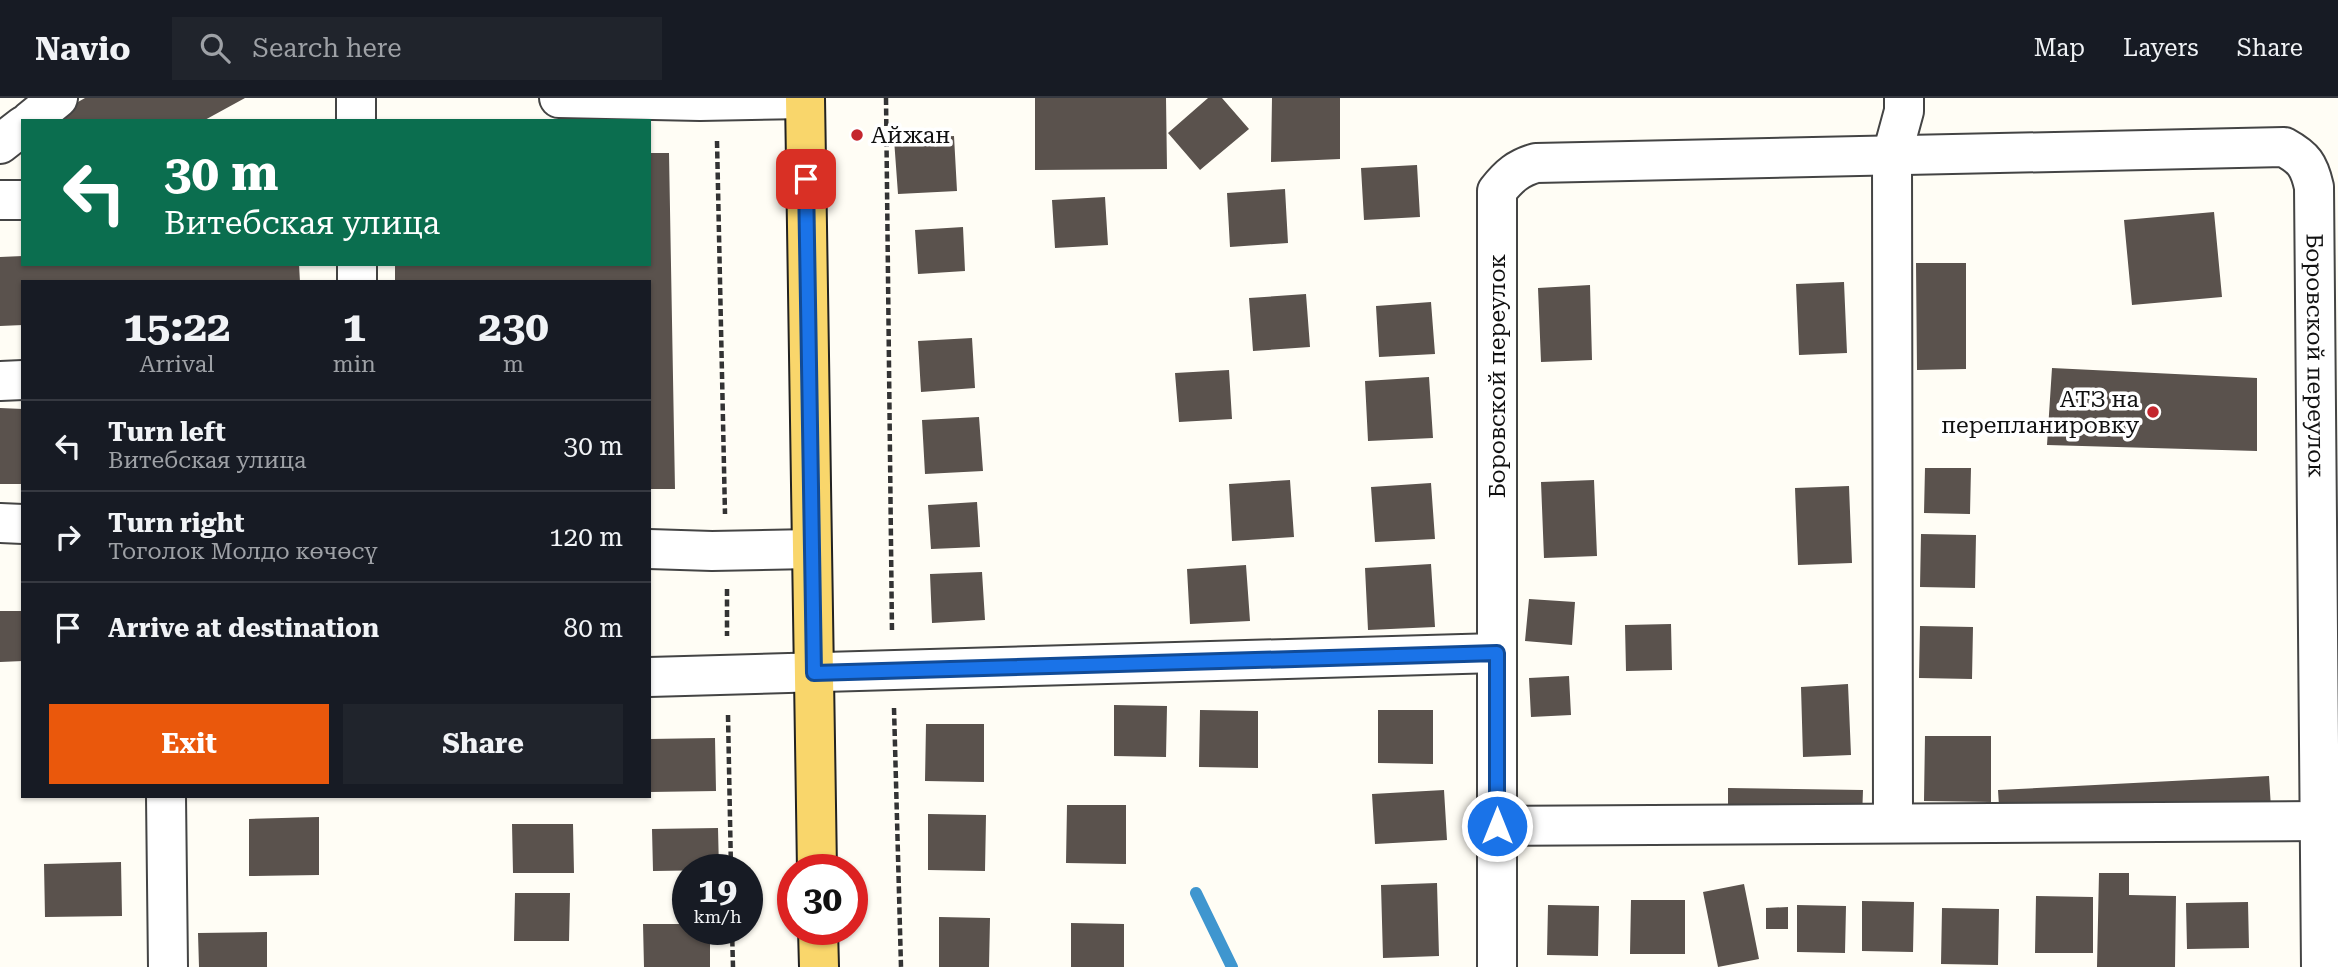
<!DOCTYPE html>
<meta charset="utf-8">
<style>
:root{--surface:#171b24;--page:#20242c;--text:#f1f3f6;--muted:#9ea1a6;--line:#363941;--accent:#ea580c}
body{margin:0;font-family:"Roboto Serif",serif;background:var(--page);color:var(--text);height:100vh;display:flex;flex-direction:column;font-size:26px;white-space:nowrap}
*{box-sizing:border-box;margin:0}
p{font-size:23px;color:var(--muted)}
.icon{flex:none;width:38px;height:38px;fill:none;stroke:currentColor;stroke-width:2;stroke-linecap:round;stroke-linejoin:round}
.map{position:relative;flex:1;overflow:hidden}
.details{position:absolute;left:21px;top:182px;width:630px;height:518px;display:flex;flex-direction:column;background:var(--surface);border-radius:0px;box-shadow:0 2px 5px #0004}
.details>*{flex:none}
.guide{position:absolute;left:21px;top:21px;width:630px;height:147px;border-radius:0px;box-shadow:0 2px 5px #0004;background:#0b6e4f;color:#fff;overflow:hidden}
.speed{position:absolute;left:672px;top:756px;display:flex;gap:14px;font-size:35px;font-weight:700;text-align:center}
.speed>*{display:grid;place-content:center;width:91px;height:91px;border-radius:50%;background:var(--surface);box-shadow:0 2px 5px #0004;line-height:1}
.speed small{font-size:18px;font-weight:400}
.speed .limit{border:10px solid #d22;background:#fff;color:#111}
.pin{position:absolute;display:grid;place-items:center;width:60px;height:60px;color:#fff;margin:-30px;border-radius:14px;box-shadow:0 4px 10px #0006}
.me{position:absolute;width:77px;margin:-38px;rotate:0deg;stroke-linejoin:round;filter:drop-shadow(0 0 5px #0008)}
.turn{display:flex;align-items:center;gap:24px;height:147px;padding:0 28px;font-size:32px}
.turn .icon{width:91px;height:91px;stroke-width:2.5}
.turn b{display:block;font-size:49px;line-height:60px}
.eta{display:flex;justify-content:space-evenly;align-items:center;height:119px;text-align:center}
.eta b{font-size:42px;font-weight:700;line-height:49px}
.cta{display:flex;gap:14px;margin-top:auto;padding:14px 28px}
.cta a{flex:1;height:80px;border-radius:0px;background:var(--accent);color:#fff;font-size:28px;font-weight:700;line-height:80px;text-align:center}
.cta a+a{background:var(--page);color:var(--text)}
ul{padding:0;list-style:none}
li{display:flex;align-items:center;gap:21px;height:91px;padding:0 28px;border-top:2px solid var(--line)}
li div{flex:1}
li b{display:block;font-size:26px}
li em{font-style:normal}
header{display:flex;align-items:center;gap:42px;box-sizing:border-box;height:98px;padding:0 35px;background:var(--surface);border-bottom:2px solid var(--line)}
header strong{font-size:33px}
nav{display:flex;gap:38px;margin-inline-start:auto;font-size:24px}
.search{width:490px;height:63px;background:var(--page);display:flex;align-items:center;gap:18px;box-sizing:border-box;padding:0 24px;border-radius:0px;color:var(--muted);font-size:26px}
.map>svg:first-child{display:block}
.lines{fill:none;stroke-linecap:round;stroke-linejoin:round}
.stream{stroke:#3f96cf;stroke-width:12}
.building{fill:#5a524d}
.minor-casing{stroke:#444;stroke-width:42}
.major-casing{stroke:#222;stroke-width:42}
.path{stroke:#333;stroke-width:4.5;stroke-dasharray:7 3.5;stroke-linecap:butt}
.minor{stroke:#fff;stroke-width:38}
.major{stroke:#f9d66b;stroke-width:38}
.route-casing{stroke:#114b97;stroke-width:18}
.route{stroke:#1a73e8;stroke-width:12}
.poi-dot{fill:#c4262e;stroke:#fff;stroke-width:2.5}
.labels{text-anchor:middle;stroke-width:7;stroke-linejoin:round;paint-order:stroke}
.poi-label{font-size:23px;fill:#111;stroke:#fff;text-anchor:start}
.street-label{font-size:23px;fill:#111;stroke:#fff}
</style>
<header>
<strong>Navio</strong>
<div class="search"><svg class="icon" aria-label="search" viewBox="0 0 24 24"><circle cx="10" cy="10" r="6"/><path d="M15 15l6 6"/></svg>Search here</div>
<nav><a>Map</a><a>Layers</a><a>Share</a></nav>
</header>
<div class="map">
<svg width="2338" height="869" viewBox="0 0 2338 869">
<rect width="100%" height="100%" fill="#fffdf5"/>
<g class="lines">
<path class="stream" d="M1196,795l36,74"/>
</g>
<path class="building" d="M85,0h160l-42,23h-136l-5,-10z
M1035,0h131l1,71 -132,1z
M1208,0h14l27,31 -49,41 -32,-37z
M1272,0h68v61l-69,3z
M954,38l3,55 -59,3 -4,-55z
M649,55h20l6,336h-26v-207h-254v-18h254z
M1417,67l3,52 -56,3 -3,-52z
M1285,91l3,54 -58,4 -3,-54z
M1105,99l3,48 -53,3 -3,-48z
M2214,114l8,85 -90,8 -8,-85z
M963,129l2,44 -47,3 -3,-44z
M23,158v8h276l1,18h-277v43l-23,1v-69z
M1916,165h50v106l-49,1z
M1844,184l3,71 -48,2 -3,-71z
M1590,187l2,75 -51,2 -3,-74z
M1306,196l4,53 -57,4 -4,-53z
M1431,204l4,52 -56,3 -3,-51z
M972,240l3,50 -54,4 -3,-51z
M2052,270l205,10v73l-210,-6z
M1229,272l3,49 -53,3 -4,-49z
M1429,279l4,61 -65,3 -3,-60z
M0,310l23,1v75h-23z
M979,319l4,54 -58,3 -3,-54z
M1925,370h46l-1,46 -46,-1z
M1290,382l4,57 -62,4 -3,-57z
M1594,382l3,76 -53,2 -3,-76z
M1431,385l4,56 -60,3 -4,-55z
M1849,388l3,77 -54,2 -3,-77z
M977,404l3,45 -49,2 -3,-44z
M1921,436l55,1 -1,53 -55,-1z
M1431,466l4,63 -67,3 -3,-62z
M1246,467l4,56 -60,3 -3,-55z
M982,474l3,48 -53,3 -2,-49z
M1529,501l46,3 -3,43 -47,-4z
M0,513h23v50l-23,1z
M1671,526l1,46 -46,1 -1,-46z
M1920,528l53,1 -1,52 -53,-1z
M1569,578l2,39 -40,2 -2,-39z
M1848,586l3,71 -48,2 -2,-70z
M1114,607l53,1 -1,51 -52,-1z
M1200,612l58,1v57l-59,-1z
M1378,612h55v54l-55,-1z
M926,626h58v58l-59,-1z
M1925,638h66v66l-67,-1z
M715,640l1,53 -66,1 -1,-53z
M2269,678l2,32 -271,14 -2,-32z
M1728,690l135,2 -1,29 -134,-2z
M1444,692l3,50 -72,4 -3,-50z
M1067,707h59v59l-60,-1z
M928,716l58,1 -1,56 -57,-1z
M319,719v58l-70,1v-57z
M512,726h61l1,49h-61z
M718,730l1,42 -66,1 -1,-42z
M121,764l1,54 -77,1 -1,-53z
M2099,775h30v22l47,1 -1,71h-78z
M1437,785l2,73 -56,2 -2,-73z
M1744,786l15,75 -41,8 -15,-75z
M515,795h55l-1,48h-55z
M2036,798l57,1v56h-58z
M1631,802h54v54h-55z
M1862,803l52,1 -1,50 -51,-1z
M2248,804l1,46 -62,1 -1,-46z
M1548,807l51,1 -1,50 -51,-1z
M1797,807l49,1 -1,47 -48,-1z
M1788,809v22h-22v-21z
M1942,810l57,1 -1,56 -57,-1z
M939,819l51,1 -1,49h-50z
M1071,825l53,1v43h-53z
M643,826h45v5h22v38h-66z
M267,834v35h-68l-1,-34z"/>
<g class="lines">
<defs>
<g id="minor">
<path d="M559,0l141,3 105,-2"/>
<path d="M30,23l28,-23"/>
<path d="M356,23v-23"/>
<path d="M0,46l23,-18"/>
<path d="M0,102h23"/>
<path d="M357,166v18"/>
<path d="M0,283l23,-1"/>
<path d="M0,425l23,1"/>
<path d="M649,451l63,2 99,-2"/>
<path d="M649,579l848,-24"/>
<path d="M166,698l2,171"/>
<path d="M1893,725l-1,-668 12,-44v-13"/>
<path d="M1497,728l823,-5"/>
<path id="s1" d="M1497,869v-776c12,-15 21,-23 39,-28l748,-16c20,11 25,18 30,40l7,780"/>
</g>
<path id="major" d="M805,0l12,772
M818,831l1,38"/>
</defs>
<use href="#minor" class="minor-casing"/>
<use href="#major" class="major-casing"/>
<path class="path" d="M886,0l6,535
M717,43l8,373
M727,491v47
M894,610l7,259
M728,617l3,155
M732,831l1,38"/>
<use href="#minor" class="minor"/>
<use href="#major" class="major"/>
</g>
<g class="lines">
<defs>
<path id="route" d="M806,81l8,494 683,-20v173"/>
</defs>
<use href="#route" class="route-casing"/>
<use href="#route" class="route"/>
</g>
<g class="poi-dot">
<circle cx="857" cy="37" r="7"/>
<circle cx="2153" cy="314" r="7"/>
</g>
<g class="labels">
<g class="poi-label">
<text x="871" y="45">Айжан</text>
<text x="2139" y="309" text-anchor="end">АТЗ на<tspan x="2139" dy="26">перепланировку</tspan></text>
</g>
<g class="street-label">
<text dy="8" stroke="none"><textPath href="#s1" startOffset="1794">Боровской переулок</textPath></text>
<text transform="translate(1497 278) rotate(-90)" y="8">Боровской переулок</text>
</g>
</g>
</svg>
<div class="speed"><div>19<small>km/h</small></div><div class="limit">30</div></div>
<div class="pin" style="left:806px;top:81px;background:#d93025"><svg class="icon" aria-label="arrive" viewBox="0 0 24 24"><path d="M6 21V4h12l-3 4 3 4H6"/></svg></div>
<svg class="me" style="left:1497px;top:728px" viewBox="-20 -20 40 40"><circle r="17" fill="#1a73e8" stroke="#fff" stroke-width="3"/><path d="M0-11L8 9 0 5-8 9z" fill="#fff"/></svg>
<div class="guide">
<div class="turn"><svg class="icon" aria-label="left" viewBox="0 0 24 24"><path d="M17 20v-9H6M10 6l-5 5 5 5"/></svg><div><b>30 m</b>Витебская улица</div></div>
</div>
<section class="details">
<div class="eta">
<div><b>15:22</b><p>Arrival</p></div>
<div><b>1</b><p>min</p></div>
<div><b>230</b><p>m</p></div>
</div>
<ul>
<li><svg class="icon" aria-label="left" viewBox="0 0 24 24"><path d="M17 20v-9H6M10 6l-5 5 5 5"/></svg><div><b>Turn left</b><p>Витебская улица</p></div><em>30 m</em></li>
<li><svg class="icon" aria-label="right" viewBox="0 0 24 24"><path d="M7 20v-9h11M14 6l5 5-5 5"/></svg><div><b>Turn right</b><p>Тоголок Молдо көчөсү</p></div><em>120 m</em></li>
<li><svg class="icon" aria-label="arrive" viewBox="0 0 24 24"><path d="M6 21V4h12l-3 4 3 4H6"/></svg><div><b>Arrive at destination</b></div><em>80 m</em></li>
</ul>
<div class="cta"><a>Exit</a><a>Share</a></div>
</section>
</div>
